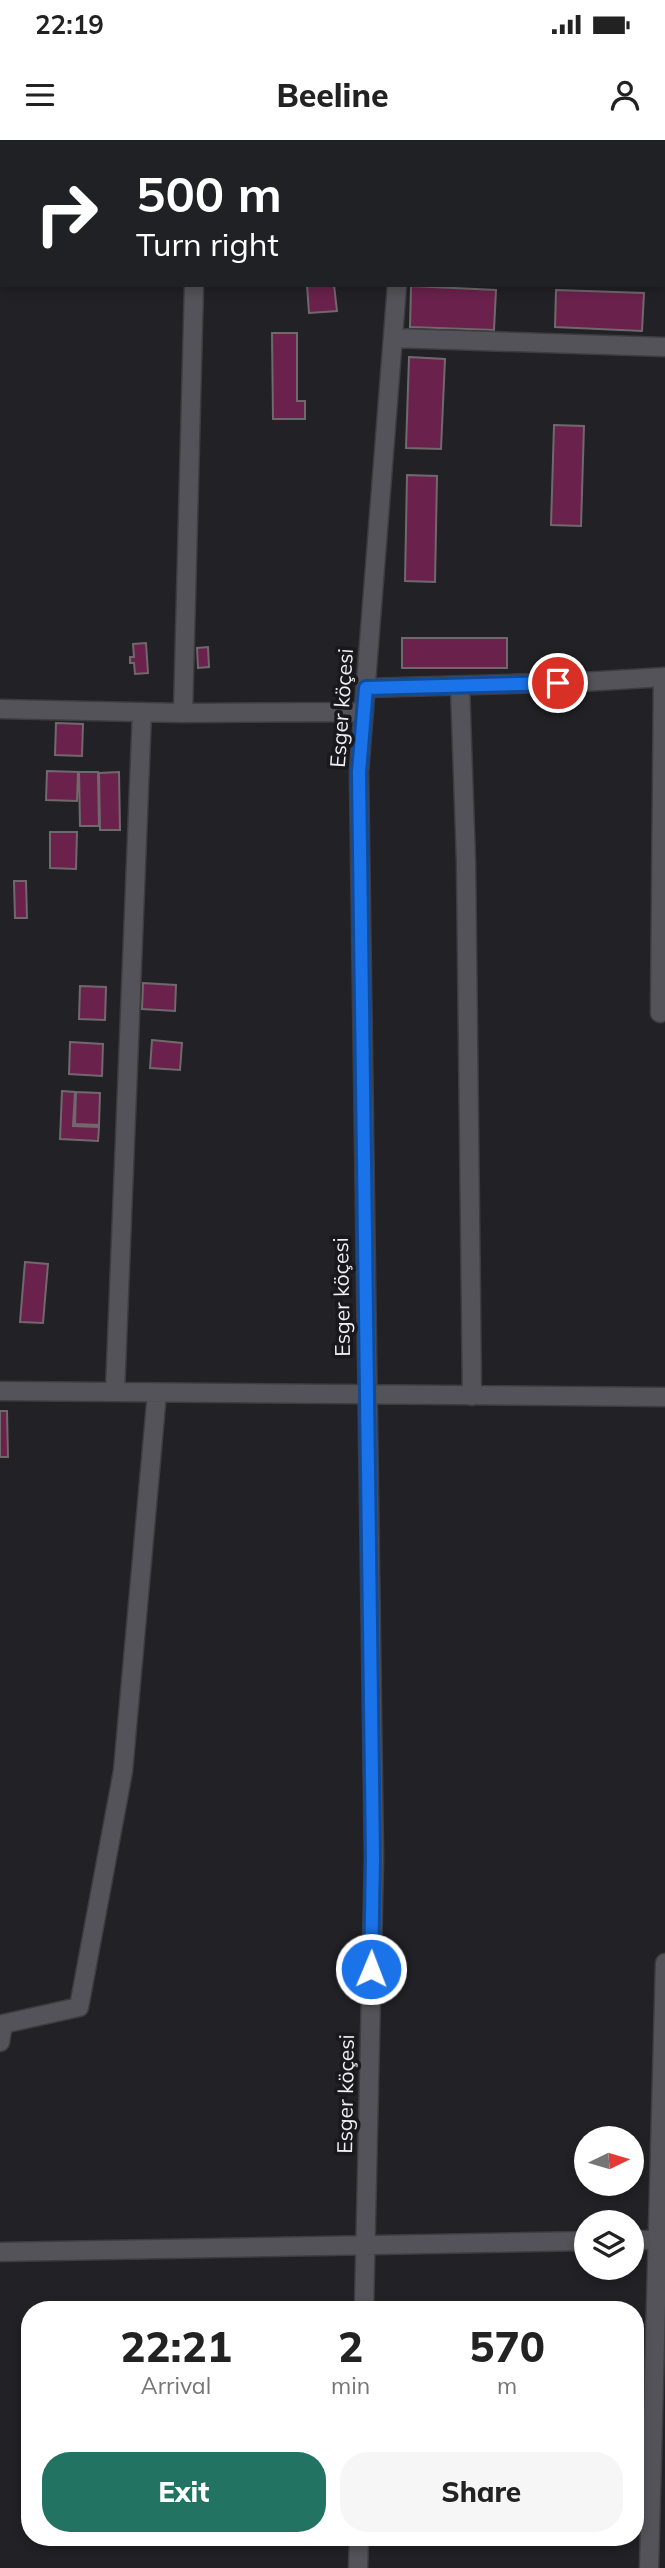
<!DOCTYPE html>
<meta charset="utf-8">
<style>
:root{--surface:#fff;--page:#f6f6f6;--text:#222;--muted:#767676;--accent:#227361}
body{margin:0;font-family:Mulish,sans-serif;background:var(--page);color:var(--text);height:100vh;display:flex;flex-direction:column;font-size:26px;white-space:nowrap}
*{box-sizing:border-box;margin:0}
p{font-size:23px;color:var(--muted)}
.icon{flex:none;width:38px;height:38px;fill:none;stroke:currentColor;stroke-width:2;stroke-linecap:round;stroke-linejoin:round}
.map{position:relative;flex:1;overflow:hidden}
.details{position:absolute;left:21px;top:2161px;width:623px;height:245px;display:flex;flex-direction:column;background:var(--surface);border-radius:28px;box-shadow:0 4px 10px #0003}
.details>*{flex:none}
.hud{position:absolute;left:0px;top:0px;width:665px;height:147px;box-shadow:0 4px 10px #0003;background:#202124;color:#fff;overflow:hidden}
.needle{width:46px;rotate:85deg}
.fabs{position:absolute;left:574px;top:1986px;display:grid;gap:14px}
.fabs a{display:grid;place-items:center;width:70px;height:70px;border-radius:50%;background:var(--surface);box-shadow:0 4px 10px #0003;font-size:35px}
.pin{position:absolute;display:grid;place-items:center;width:60px;height:60px;color:#fff;margin:-30px;border:4px solid #fff;border-radius:50%;box-shadow:0 2px 7px #0007}
.me{position:absolute;width:77px;margin:-38px;rotate:1deg;stroke-linejoin:round;filter:drop-shadow(0 0 5px #0008)}
.turn{display:flex;align-items:center;gap:24px;height:147px;padding:0 21px;font-size:32px}
.turn .icon{width:91px;height:91px;stroke-width:2.5}
.turn b{display:block;font-size:49px;line-height:60px}
.eta{display:flex;justify-content:space-evenly;align-items:center;height:119px;text-align:center}
.eta b{font-size:42px;font-weight:800;line-height:49px}
.button{display:flex;gap:14px;margin-top:auto;padding:14px 21px}
.button a{flex:1;height:80px;border-radius:28px;background:var(--accent);color:#fff;font-size:28px;font-weight:800;line-height:80px;text-align:center}
.button a+a{background:var(--page);color:var(--text)}
.status{display:flex;justify-content:space-between;align-items:center;height:49px;padding:0 35px;background:var(--surface);direction:ltr}
.status svg{height:19px;fill:currentColor}
header{display:flex;justify-content:space-between;align-items:center;height:91px;padding:0 21px;background:var(--surface);font-size:32px;font-weight:800}
.map>svg:first-child{display:block}
.building{fill:#6a224d;stroke:#70696c;stroke-width:2}
.lines{fill:none;stroke-linecap:round;stroke-linejoin:round}
.minor-casing{stroke:#3d3d41;stroke-width:21}
.minor{stroke:#535359;stroke-width:18}
.route-casing{stroke:#114b97;stroke-width:18}
.route{stroke:#1a73e8;stroke-width:12}
.labels{text-anchor:middle;stroke-width:7;stroke-linejoin:round;paint-order:stroke}
.street-label{font-size:21px;fill:#f0f0f4;stroke:#18181d}
</style>
<div class="status"><b>22:19</b><svg viewBox="0 0 49 12"><path d="M0 12V9h3v3zM5 12V6h3v6zM10 12V3h3v9zM15 12V0h3v12zM26 1h20v11H26zM47 4h2v5h-2z"/></svg></div>
<header><svg class="icon" aria-label="menu" viewBox="0 0 24 24"><path d="M4 6h16M4 12h16M4 18h16"/></svg>Beeline<svg class="icon" aria-label="person" viewBox="0 0 24 24"><circle cx="12" cy="8" r="4"/><path d="M4 21q1-7 8-7t8 7"/></svg></header>
<div class="map">
<svg width="665" height="2428" viewBox="0 0 665 2428">
<rect width="100%" height="100%" fill="#212126"/>
<path class="building" d="M307,145h27l3,26 -28,2z
M411,146l85,4 -2,40 -84,-3z
M556,150l88,3 -2,38 -87,-4z
M272,193h25v68h8v18h-32z
M409,217l36,2 -4,90 -35,-1z
M554,285l30,1 -3,100 -30,-1z
M407,335l30,1 -2,106 -30,-1z
M402,498h105v30h-105z
M146,503l2,30 -13,1 -1,-11h-4v-6h4l-1,-13z
M208,507l1,20 -11,1 -1,-20z
M56,583l27,1 -1,32 -27,-1z
M47,631l31,1 -1,29 -31,-1z
M79,632h19l1,54h-19z
M119,632l1,58h-20l-1,-57z
M50,692h27l-1,37 -26,-1z
M14,741h12l1,37h-12z
M143,843l33,2 -1,26 -33,-2z
M80,846l26,1 -1,33 -26,-1z
M152,900l30,3 -2,27 -30,-2z
M70,902l33,2 -1,32 -33,-2z
M62,951l13,1 -2,34 26,1 -1,14 -38,-2z
M76,952l24,1 -1,32 -24,-1z
M25,1122l23,2 -5,59 -23,-1z
M0,1271h7l1,46h-8z"/>
<g class="lines">
<defs>
<path id="minor" d="M407,2v-2
M464,2v-2
M636,2v-2
M0,64h2
M663,85h2
M393,198l272,9
M460,546l6,176 6,534
M366,548l216,-6 83,-5
M0,569l183,4 181,-1
M183,573l11,-428
M660,873l3,-336
M0,1251l665,6
M115,1252l27,-680
M0,1902l3,-18 76,-17 44,-236 34,-378
M632,2100h33
M0,2112l586,-11
M364,2170l10,-452 -15,-1086 38,-487
M358,2428l1,-30
M649,2428l16,-605"/>
</defs>
<use href="#minor" class="minor-casing"/>
<use href="#minor" class="minor"/>
</g>
<g class="lines">
<defs>
<path id="route" d="M371,1829l2,-111 -14,-1086 7,-84 192,-5"/>
</defs>
<use href="#route" class="route-casing"/>
<use href="#route" class="route"/>
</g>
<g class="labels">
<g class="street-label">
<text transform="translate(342 568) rotate(-86)" y="7">Esger köçesi</text>
<text transform="translate(342 1157) rotate(-91)" y="7">Esger köçesi</text>
<text transform="translate(346 1954) rotate(-89)" y="7">Esger köçesi</text>
</g>
</g>
</svg>
<div class="fabs">
<a><svg class="needle" viewBox="-14 -14 28 28"><path d="M0-13l5 13h-10z" fill="#e53935"/><path d="M0 13l5-13h-10z" fill="#767676"/></svg></a>
<a><svg class="icon" aria-label="layers" viewBox="0 0 24 24"><path d="M12 4l9 5-9 5-9-5zM3 14l9 5 9-5"/></svg></a>
</div>
<div class="pin" style="left:558px;top:543px;background:#d93025"><svg class="icon" aria-label="arrive" viewBox="0 0 24 24"><path d="M6 21V4h12l-3 4 3 4H6"/></svg></div>
<svg class="me" style="left:371px;top:1829px" viewBox="-20 -20 40 40"><circle r="17" fill="#1a73e8" stroke="#fff" stroke-width="3"/><path d="M0-11L8 9 0 5-8 9z" fill="#fff"/></svg>
<div class="hud">
<div class="turn"><svg class="icon" aria-label="right" viewBox="0 0 24 24"><path d="M7 20v-9h11M14 6l5 5-5 5"/></svg><div><b>500 m</b>Turn right</div></div>
</div>
<section class="details">
<div class="eta">
<div><b>22:21</b><p>Arrival</p></div>
<div><b>2</b><p>min</p></div>
<div><b>570</b><p>m</p></div>
</div>
<div class="button"><a>Exit</a><a>Share</a></div>
</section>
</div>
